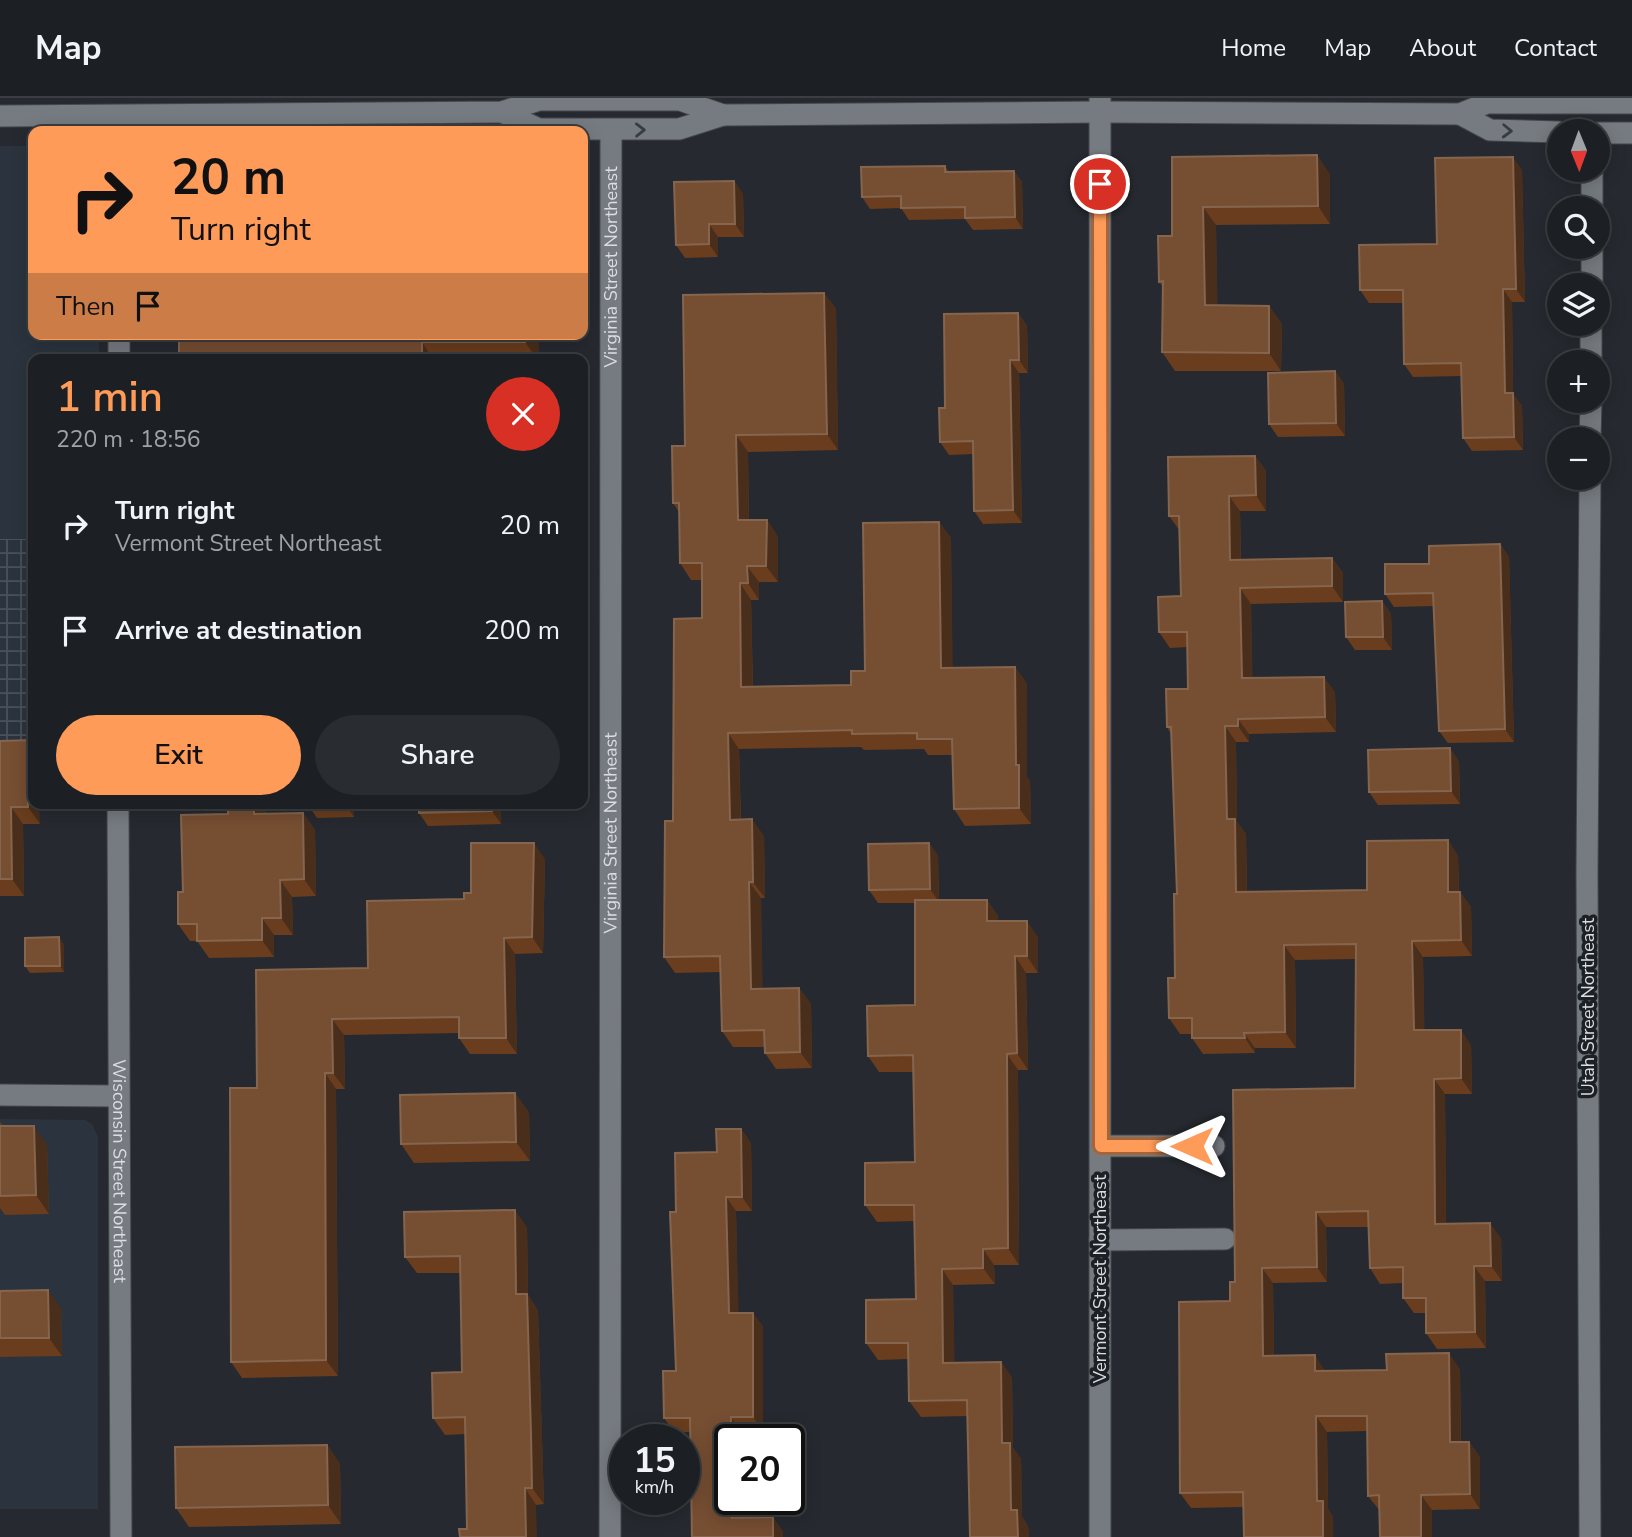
<!DOCTYPE html>
<meta charset="utf-8">
<style>
:root{--surface:#1c2024;--page:#292d31;--text:#f1f3f6;--muted:#a0a3a6;--line:#3a3e41;--accent:#fe9b59}
body{margin:0;font-family:"Nunito Sans",sans-serif;background:var(--page);color:var(--text);height:100vh;display:flex;flex-direction:column;font-size:26px;white-space:nowrap}
*{box-sizing:border-box;margin:0}
p{font-size:23px;color:var(--muted)}
.icon{flex:none;width:38px;height:38px;fill:none;stroke:currentColor;stroke-width:2;stroke-linecap:round;stroke-linejoin:round}
.map{position:relative;flex:1;overflow:hidden}
.drawer{position:absolute;left:28px;top:256px;width:560px;height:455px;display:flex;flex-direction:column;background:var(--surface);border-radius:14px;box-shadow:0 4px 18px #0003,0 0 0 2px var(--line)}
.drawer>*{flex:none}
.hud{position:absolute;left:28px;top:28px;width:560px;height:214px;border-radius:14px;box-shadow:0 4px 18px #0003,0 0 0 2px var(--line);background:#fe9b59;color:#111;overflow:hidden}
.needle{width:46px;rotate:179deg}
.fabs{position:absolute;left:1547px;top:21px;display:grid;gap:14px}
.fabs a{display:grid;place-items:center;width:63px;height:63px;border-radius:50%;background:var(--surface);box-shadow:0 4px 18px #0003,0 0 0 2px var(--line);font-size:35px}
.speed{position:absolute;left:609px;top:1326px;display:flex;gap:14px;font-size:35px;font-weight:700;text-align:center}
.speed>*{display:grid;place-content:center;width:91px;height:91px;border-radius:50%;background:var(--surface);box-shadow:0 4px 18px #0003,0 0 0 2px var(--line);line-height:1}
.speed small{font-size:18px;font-weight:400}
.speed .limit{border:4px solid #111;border-radius:10px;background:#fff;color:#111}
.pin{position:absolute;display:grid;place-items:center;width:60px;height:60px;color:#fff;margin:-30px;border:4px solid #fff;border-radius:50%;box-shadow:0 2px 7px #0007}
.me{position:absolute;width:77px;margin:-38px;rotate:270deg;stroke-linejoin:round;filter:drop-shadow(0 0 5px #0008)}
.turn{display:flex;align-items:center;gap:24px;height:147px;padding:0 28px;font-size:32px}
.turn .icon{width:91px;height:91px;stroke-width:2.5}
.turn b{display:block;font-size:49px;line-height:60px}
.then{display:flex;align-items:center;height:66px;padding:0 28px;background:#0003;gap:14px;font-size:26px}
.round{display:grid;place-items:center;flex:none;width:74px;height:74px;border-radius:37px;background:var(--page)}
.headline{display:flex;align-items:center;justify-content:space-between;height:119px;padding:0 28px}
h1{font-size:42px;font-weight:600;line-height:52px;color:var(--accent)}
.action{display:flex;gap:14px;margin-top:auto;padding:14px 28px}
.action a{flex:1;height:80px;border-radius:42px;background:var(--accent);color:#111;font-size:28px;font-weight:600;line-height:80px;text-align:center}
.action a+a{background:var(--page);color:var(--text)}
ul{padding:0;list-style:none}
li{display:flex;align-items:center;gap:21px;height:105px;padding:0 28px}
li div{flex:1}
li b{display:block;font-size:26px}
li em{font-style:normal}
header{display:flex;align-items:center;gap:42px;box-sizing:border-box;height:98px;padding:0 35px;background:var(--surface);border-bottom:2px solid var(--line)}
header strong{font-size:33px}
nav{display:flex;gap:38px;margin-inline-start:auto;font-size:24px}
.map>svg:first-child{display:block}
.built{fill:#2b343e}
.industrial{fill:url(#industrial-grid)}
.lines{fill:none;stroke-linecap:round;stroke-linejoin:round}
.minor-casing{stroke:#44484c;stroke-width:23}
.minor{stroke:#767b81;stroke-width:21}
.wall{fill:#693d1d}
.shaded-wall{fill:#492e1c}
.building{fill:#764e32;stroke:#85654d;stroke-width:2}
.oneway{stroke:#373c41}
.route-casing{stroke:#a5653a;stroke-width:18}
.route{stroke:#fe9b59;stroke-width:12}
.labels{text-anchor:middle;stroke-width:7;stroke-linejoin:round;paint-order:stroke}
.street-label{font-size:18px;fill:#dadde1;stroke:#1c2126}
</style>
<header>
<strong>Map</strong>
<nav><a>Home</a><a>Map</a><a>About</a><a>Contact</a></nav>
</header>
<div class="map">
<svg width="1632" height="1439" viewBox="0 0 1632 1439">
<defs>
<pattern id="industrial-grid" width="8" height="8" patternUnits="userSpaceOnUse" patternTransform="scale(1.75)"><rect width="8" height="8" fill="#2b343e"/><path d="M0 4h8M4 0v8" fill="none" stroke="#49515a"/></pattern>
</defs>
<rect width="100%" height="100%" fill="#262a30"/>
<path class="built" d="M0,48h33v188h66v25h-66v396h-33z
M0,1021l85,1 7,4 6,13v372h-98z"/>
<path class="industrial" d="M0,441h33v211h-33z"/>
<g class="lines">
<defs>
<g id="minor">
<path d="M502,14l37,17h140l44,-14 377,-3 360,2 27,-11h145"/>
<path d="M1460,16l30,16 69,2"/>
<path d="M0,18l502,-4 37,-12h141l43,15"/>
<path d="M1598,35h34"/>
<path d="M1592,110v-38"/>
<path d="M1592,187v-38"/>
<path d="M119,261v-25"/>
<path d="M1591,264v-38"/>
<path d="M1590,341l1,-38"/>
<path id="s1" d="M118,705l3,734"/>
<path d="M0,997l118,1"/>
<path d="M1101,1048h113"/>
<path d="M1100,1142l125,-1"/>
<path id="s2" d="M610,1439l1,-1407"/>
<path d="M1100,1439v-1439"/>
<path d="M1590,1439l-3,-664 3,-395"/>
</g>
</defs>
<use href="#minor" class="minor-casing"/>
<use href="#minor" class="minor"/>
</g>
<path class="wall" d="M1172,59l158,17v50l-114,1 1,80 52,1 13,18 -1,47h-106l-13,-19 1,-65 -4,-5 13,-46z
M945,68l4,6 65,-1 8,11 1,47 -50,1 -8,-11 -56,1 -8,-12 -31,1 -8,-12z
M1522,72l3,132h-13l1,92 9,12 1,44 -51,1 -9,-13 -1,-62 -49,1 -9,-13 -1,-61h-34l-9,-13 77,-46z
M734,83l9,13 1,43h-26v20l-33,1 -9,-13z
M824,195l12,16 2,141 -90,2 1,68h18l11,17v45h-19v18h-8l2,87 98,-2 14,-14 74,-149 12,16 1,130 63,-1 12,17v93l3,4 1,43 -66,2 -11,-17 -1,-54h-25l-4,-6 -60,1 -3,-3 -122,2 2,70 23,17 1,62h-4l1,90h37l12,16 1,64 -36,1 -11,-16v-6h-32l-11,-16 -1,-59 -46,1 -11,-16 9,-136 29,-203v-38h-11l-11,-17 -1,-51 -6,-9 12,-57z
M1018,215l9,13 1,47h-9l3,150 -39,1 -9,-13 -1,-57 -24,1 -9,-13 5,-34z
M179,236h360v25h-360z
M1335,273l9,13 1,52 -67,1 -9,-13z
M1255,358l11,15v40h-26l1,48 91,-1 11,15v29l-92,2 1,74 83,14 1,40 -87,2v8h-13l1,80 9,12 1,58 120,-2 91,-35 1,37h1l11,15 1,49 -49,1 1,73 47,15 1,49h-27l1,130 55,14 1,43h-17l1,67 -49,1 -11,-16v-20h-12l-11,-15v-15l-23,1 -10,-16 -2,-41h-42l1,55 -54,1 1,73 51,15 135,-2 1,73h8l11,15v52l-48,1v27h-52v-26l-12,-15 -1,-65 -40,1 1,77 5,8 -90,-10 -52,1 -11,-15 55,-211 120,-194 1,-129 -61,1 1,88h-41v5l-52,1 -11,-16v-4h-12l-11,-16 6,-40 2,-84 -6,-160 -4,-7 21,-38 -1,-42 -17,1 -11,-16 22,-36 -1,-65 -11,-15z
M1500,446l9,13 5,185 -66,1 -9,-12 -5,-125 -40,1 -9,-13 44,-30z
M1382,503l9,13 1,36h-37l-9,-13z
M33,642v63l7,21h-17l1,72h-24v-155z
M1459,663l1,43 -82,1 -9,-13z
M228,705h36l2,3v7h37l12,17 1,66 -24,1 1,38h-19v22l-65,1 -12,-17h-7l-12,-17 5,-32 45,-78z
M354,705v14l-37,1 -9,-13z
M501,705v21l-73,2 -9,-13z
M929,745l9,13 1,44h48l11,16v5l40,16v36h-12l2,97h-10l1,195h-25l1,19 -42,1 1,78 47,-1 11,16 1,70 8,11 1,58 6,9 1,11 -62,-121 -46,1 -12,-16v-42l-31,1 -12,-17 50,-44 -1,-78 -38,1 -12,-17 50,-43 -2,-90h-34l-11,-16 47,-51v-102h-37l-9,-13z
M545,761l-2,94 -28,1 2,100h-47l-11,-16v-5l-115,2 1,54h-9l2,287 -96,2 -11,-16 26,-274 111,-120 96,-69z
M64,846v28l-34,1 -5,-7z
M529,1014l1,49 -116,2 -13,-19z
M0,1024l3,4 44,19 2,69 -44,1 -5,-7z
M741,1031l10,14 1,68h-16l2,102h15l10,14v104l-22,1v8h-11l12,60v18l41,13v6h-91l-1,-105h-17l-10,-14 12,-47v-159l41,-60z
M527,1129l1,68 10,16 6,193 -8,1 -71,-71 -20,1 -12,-17 29,-46 -2,-99h-43l-12,-16z
M0,1193l61,17 1,48 -62,1z
M327,1347l13,19 1,60 -152,3 -13,-19z"/>
<path class="shaded-wall" d="M1317,57l13,19v50l-12,-18z
M1513,59l9,13 3,132 -9,-13z
M1014,73l8,11 1,47 -8,-12z
M734,83l9,13 1,43 -9,-13z
M1203,109l13,18 2,98 -13,-18z
M709,126l9,13v20l-9,-13z
M1503,191l9,13 1,92 9,12 1,44 -9,-13 -9,-44z
M824,195l12,16 2,141 -11,-16z
M1269,208l13,18 -1,47 -12,-18z
M1018,215l9,13 1,47 -9,-13z
M525,236h14v25h-2l-12,-17z
M422,244l11,17h-11z
M1010,262l9,13 3,150 -9,-13z
M1335,273l9,13 1,52 -9,-13z
M736,337l12,17 1,85 -11,-17z
M1255,358l11,15v40l-10,-16z
M1229,398l11,15 1,64 -11,-15z
M767,422l11,17v45l-12,-16z
M939,424l12,16 2,146 -12,-16z
M1500,446l9,13 5,185 -9,-13z
M1332,460l11,15v29l-11,-16z
M747,468l12,16v18l-11,-17z
M740,485l11,17 2,104 -12,-17z
M1240,490l11,16 2,90 -11,-16z
M1382,503l9,13 1,36 -9,-13z
M1015,569l12,17v93l3,4 1,43 -12,-16 -3,-43z
M1324,579l11,15 1,40 -11,-15z
M1238,621l11,15v8l-11,-16z
M1225,628l11,16 1,80 9,12 1,74 -11,-16 -9,-73z
M728,635l11,16 2,87 -11,-16z
M1450,650l9,13 1,43 -9,-13z
M27,670l6,10v25h6l1,21 -12,-17z
M254,705h10l2,3v25l-12,-17z
M345,705h9v14l-9,-13z
M492,705h9v21l-9,-13z
M11,709l12,17 1,72 -12,-17z
M303,715l12,17 1,66 -12,-17z
M752,721l12,17 1,62 -12,-16z
M1448,742l10,15 1,52 -11,-15z
M534,745l11,16 -2,94 -11,-16z
M929,745l9,13 1,46 -9,-13z
M280,782l12,17 1,38 -12,-17z
M749,784l12,16 2,107 -12,-16z
M1460,794l11,15 1,49 -11,-16z
M987,802l11,16v21l-11,-16z
M262,820l12,17v22l-12,-17z
M1027,823l11,16v36l-11,-17z
M59,839l5,7v28l-4,-6z
M504,840l11,16 2,100 -11,-16z
M1412,843l11,16 2,89 -11,-16z
M1284,847l11,15 1,88 -11,-16z
M1015,858l11,17 2,97 -11,-17z
M799,890l12,16 1,64 -12,-16z
M332,921l12,16 1,54 -12,-16z
M1461,932l10,15 1,49 -11,-16z
M1244,935l11,15v5l-10,-15z
M1007,956l11,16 1,195 -11,-17z
M325,975l11,16 2,287 -12,-16z
M1434,981l11,15 1,146 -11,-16z
M515,995l14,19 1,49 -14,-19z
M34,1028l13,19 2,69 -13,-19z
M741,1031l10,14 1,68 -10,-14z
M726,1099l10,14 3,116 -10,-14z
M515,1112l12,17 1,68 10,16 6,193 -12,-16 -16,-194z
M1316,1114l10,15 1,55 -10,-15z
M1490,1125l11,15 1,43 -11,-15z
M983,1151l11,16 1,19 -12,-16z
M1474,1168l11,15 1,67 -11,-16z
M1262,1170l11,15 1,89 -11,-16z
M942,1171l11,16 2,94 -12,-16z
M48,1192l13,18 1,48 -13,-18z
M753,1215l10,14v104l-10,-14z
M1449,1255l11,16 1,89 -11,-16z
M1315,1257l10,16h-10z
M1001,1264l11,16 1,70 8,11 1,58 6,9 1,11h-11l-7,-27 -9,-67z
M1316,1318l11,16 1,77 5,8v20h-10l-6,-36z
M731,1319l10,15v8h-10z
M1469,1344l11,15v52l-10,-15z
M327,1347l13,19 1,60 -13,-19z
M525,1390l11,17 1,32h-11z
M1421,1397l11,15v27h-11z
M732,1402h10v32l-10,-14z
M773,1419l10,14v6h-10z"/>
<path class="building" d="M1317,57l1,51 -115,1 2,98 64,1v47l-107,-1 1,-71 -4,1 -1,-46h14v-79z
M1513,59l3,132h-13l2,104h8l1,44 -51,1 -2,-75 -57,1 -1,-74h-43l-1,-45 78,-1 -2,-86z
M945,68v6l69,-1 1,46 -50,1v-11l-64,1v-12l-39,1 -1,-30z
M734,83l1,43h-26v20l-33,1 -2,-63z
M824,195l3,141 -91,1 2,85h29l-1,46h-19l1,17h-8l1,104 110,-2v-14h14l-2,-148 76,-1 2,146 74,-1 1,98h3v43l-65,1 -2,-70h-35v-6l-65,1v-4l-124,3 2,87 22,-1 1,63h-4l2,107 48,-1 1,64 -35,1 -1,-23 -42,1 -2,-75 -56,1 1,-136h8l1,-202 28,-1v-55h-22l-1,-60h-6l-1,-57h13l-2,-151z
M1018,215l1,47h-9l3,150 -39,1 -1,-70 -33,1 -1,-34h6l-1,-94z
M179,236h346v8h-103v17h-243z
M1335,273l1,52 -67,1 -1,-51z
M1255,358l1,39 -27,1 1,64 102,-2v28l-92,2 2,90 82,-1 1,40 -87,2v7h-13l2,93h8l1,73 131,-2v-49l81,-1v52h12l1,48 -49,1 2,89h47v48l-27,1 1,145 55,-1 1,43h-17l1,66 -49,1v-35h-23v-31l-33,1 -2,-57 -52,1 1,55 -55,1 1,88 52,-1v16l72,-1 -1,-16 63,-1 1,89h19l1,52 -49,1v42h-41l-1,-42 -11,1 -1,-80h-51l1,85h6v36h-79l-1,-45 -63,1 -1,-191 51,-1v-19h5l-2,-192 122,-2 1,-144 -72,1 1,87 -41,1 1,5h-53v-20h-23l-1,-40h7l-1,-84h3l-6,-167h-4l-1,-38h22l-1,-57h-28l-1,-35 23,-1 -2,-80h-10l-1,-59z
M1500,446l5,185 -66,2 -6,-138 -48,1v-30h44v-18z
M1382,503l1,36h-37l-1,-35z
M33,642v28h-6l1,39h-17l1,72h-12v-138z
M1450,650l1,43 -82,1 -1,-42z
M228,705h26v11l49,-1 1,66 -24,1 1,38h-19v22l-65,1v-17h-19v-32h5l-2,-77 47,-1z
M308,705h37v1l-37,1z
M419,705h73v8l-73,2z
M471,745h63l-2,94 -28,1 2,100h-47v-21l-127,2 1,54h-8l1,287 -95,2 -1,-274h27l-1,-118 112,-2 -1,-67 97,-2v-6h7z
M929,745l1,46 -61,1 -1,-46z
M915,802h72v21h40v35h-12l2,97 -10,1 1,194 -25,1v19l-41,1 1,94 58,-1 1,81h8l1,67h6l1,27h-48l-3,-137 -58,1 -1,-58h-42v-43l50,-1 -2,-94h-49v-42l50,-1 -2,-107 -45,1 -1,-50 48,-1z
M59,839l1,29h-35v-28z
M515,995l1,49 -115,2 -1,-49z
M0,1028h34l2,69 -36,1z
M716,1031h25l1,68h-16l3,116h24v104h-22l-1,83h2v18l41,-1v20h-81l-2,-119h-26l-1,-47h13l-6,-159h6l-1,-59 42,-1z
M515,1112l1,84h11l4,140 1,54h-7l1,49h-66l-1,-8h8l-2,-112 -32,1 -1,-45 30,-1 -2,-116 -55,1 -1,-45z
M48,1192l1,48h-49v-47z
M327,1347l1,60 -152,3 -1,-61z"/>
<defs><path id="oneway-chevron" d="M-2-3.5L2.5 0L-2 3.5" fill="none" stroke-width="1.6" stroke-linecap="round" stroke-linejoin="round" transform="scale(1.75)"/></defs>
<g class="oneway">
<use href="#oneway-chevron" transform="translate(640 32) rotate(-1)"/>
<use href="#oneway-chevron" transform="translate(1507 33) rotate(2)"/>
</g>
<g class="lines">
<defs>
<path id="route" d="M1100,86l1,962h91"/>
</defs>
<use href="#route" class="route-casing"/>
<use href="#route" class="route"/>
</g>
<g class="labels">
<g class="street-label">
<text dy="6" stroke="none"><textPath href="#s2" startOffset="1270">Virginia Street Northeast</textPath></text>
<text dy="6" stroke="none"><textPath href="#s2" startOffset="704">Virginia Street Northeast</textPath></text>
<text transform="translate(1588 909) rotate(-90)" y="6">Utah Street Northeast</text>
<text dy="6" stroke="none"><textPath href="#s1" startOffset="368">Wisconsin Street Northeast</textPath></text>
<text transform="translate(1100 1181) rotate(-90)" y="6">Vermont Street Northeast</text>
</g>
</g>
</svg>
<div class="fabs">
<a><svg class="needle" viewBox="-14 -14 28 28"><path d="M0-13l5 13h-10z" fill="#e53935"/><path d="M0 13l5-13h-10z" fill="#a0a3a6"/></svg></a>
<a><svg class="icon" aria-label="search" viewBox="0 0 24 24"><circle cx="10" cy="10" r="6"/><path d="M15 15l6 6"/></svg></a>
<a><svg class="icon" aria-label="layers" viewBox="0 0 24 24"><path d="M12 4l9 5-9 5-9-5zM3 14l9 5 9-5"/></svg></a>
<a>+</a>
<a>−</a>
</div>
<div class="speed"><div>15<small>km/h</small></div><div class="limit">20</div></div>
<div class="pin" style="left:1100px;top:86px;background:#d93025"><svg class="icon" aria-label="arrive" viewBox="0 0 24 24"><path d="M6 21V4h12l-3 4 3 4H6"/></svg></div>
<svg class="me" style="left:1192px;top:1048px" viewBox="-20 -20 40 40"><path d="M0-17L14 15 0 8-14 15z" fill="#fe9b59" stroke="#fff" stroke-width="4"/></svg>
<div class="hud">
<div class="turn"><svg class="icon" aria-label="right" viewBox="0 0 24 24"><path d="M7 20v-9h11M14 6l5 5-5 5"/></svg><div><b>20 m</b>Turn right</div></div>
<div class="then">Then<svg class="icon" aria-label="arrive" viewBox="0 0 24 24"><path d="M6 21V4h12l-3 4 3 4H6"/></svg></div>
</div>
<section class="drawer">
<div class="headline"><div><h1>1 min</h1><p>220 m · 18:56</p></div><a class="round" style="background:#d93025;color:#fff"><svg class="icon" aria-label="close" viewBox="0 0 24 24"><path d="M6 6l12 12M18 6L6 18"/></svg></a></div>
<ul>
<li><svg class="icon" aria-label="right" viewBox="0 0 24 24"><path d="M7 20v-9h11M14 6l5 5-5 5"/></svg><div><b>Turn right</b><p>Vermont Street Northeast</p></div><em>20 m</em></li>
<li><svg class="icon" aria-label="arrive" viewBox="0 0 24 24"><path d="M6 21V4h12l-3 4 3 4H6"/></svg><div><b>Arrive at destination</b></div><em>200 m</em></li>
</ul>
<div class="action"><a>Exit</a><a>Share</a></div>
</section>
</div>
